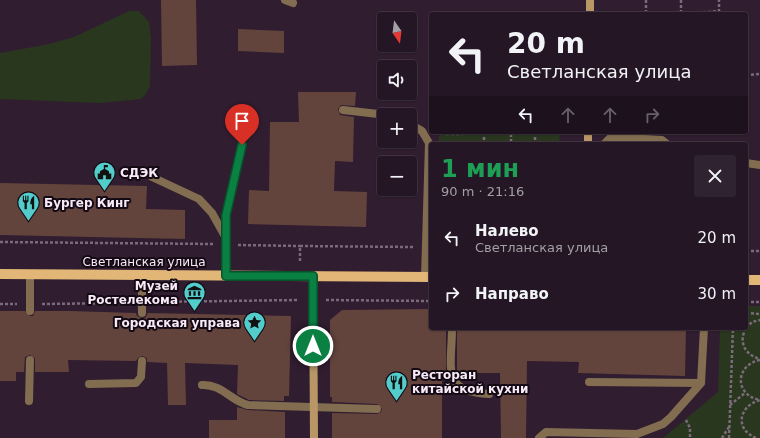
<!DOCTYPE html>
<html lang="ru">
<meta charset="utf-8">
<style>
:root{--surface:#241624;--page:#302331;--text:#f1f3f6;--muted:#a39fa6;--line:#413541}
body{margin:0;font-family:"DejaVu Sans",sans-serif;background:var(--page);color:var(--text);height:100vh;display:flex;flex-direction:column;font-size:15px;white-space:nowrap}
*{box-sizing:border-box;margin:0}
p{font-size:13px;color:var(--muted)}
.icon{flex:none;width:22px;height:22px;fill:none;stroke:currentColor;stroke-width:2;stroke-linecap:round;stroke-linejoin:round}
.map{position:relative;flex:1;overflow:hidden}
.drawer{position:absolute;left:429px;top:142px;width:319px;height:188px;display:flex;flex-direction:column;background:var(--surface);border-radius:4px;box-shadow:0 1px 3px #0004,0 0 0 1px var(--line)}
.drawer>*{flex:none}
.hud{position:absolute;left:429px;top:12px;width:319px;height:122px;border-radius:4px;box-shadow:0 1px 3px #0004,0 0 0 1px var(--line);background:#241624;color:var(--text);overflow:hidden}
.needle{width:26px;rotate:166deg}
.controls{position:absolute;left:377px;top:12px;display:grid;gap:8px}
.controls a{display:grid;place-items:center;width:40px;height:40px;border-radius:4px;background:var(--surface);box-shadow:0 1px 3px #0004,0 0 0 1px var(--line);font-size:20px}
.pin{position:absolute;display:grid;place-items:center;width:34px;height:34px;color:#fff;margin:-41px -17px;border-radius:50% 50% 50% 0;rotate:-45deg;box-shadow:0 0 4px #0007}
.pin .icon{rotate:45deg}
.me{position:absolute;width:44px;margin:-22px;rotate:0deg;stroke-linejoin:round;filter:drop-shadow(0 0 3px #0008)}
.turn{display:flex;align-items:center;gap:14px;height:84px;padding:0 12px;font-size:18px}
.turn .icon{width:52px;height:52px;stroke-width:2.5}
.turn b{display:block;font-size:28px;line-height:34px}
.lanes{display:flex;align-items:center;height:38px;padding:0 12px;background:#0003;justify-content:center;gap:20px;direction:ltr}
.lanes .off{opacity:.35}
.round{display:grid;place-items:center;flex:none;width:42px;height:42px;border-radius:4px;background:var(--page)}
.headline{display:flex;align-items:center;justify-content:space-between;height:68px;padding:0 12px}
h1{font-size:24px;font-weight:800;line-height:30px;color:#1e9e55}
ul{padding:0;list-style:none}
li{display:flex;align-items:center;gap:12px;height:56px;padding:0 12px}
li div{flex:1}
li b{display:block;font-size:15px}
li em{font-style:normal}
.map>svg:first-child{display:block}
.green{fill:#29371e}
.building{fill:#63443d}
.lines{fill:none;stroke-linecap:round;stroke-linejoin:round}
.path{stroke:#7b6a7b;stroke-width:2.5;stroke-dasharray:3 2;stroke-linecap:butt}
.lane{stroke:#826d50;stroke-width:8}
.secondary{stroke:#b89666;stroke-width:8}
.primary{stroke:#e1b677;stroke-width:10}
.route-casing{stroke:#07532c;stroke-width:10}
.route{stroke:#0b8043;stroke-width:7}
.labels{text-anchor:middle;stroke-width:4;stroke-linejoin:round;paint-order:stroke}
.poi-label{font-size:12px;font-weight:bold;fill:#f8eaf7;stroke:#130a13;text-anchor:start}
.street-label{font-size:12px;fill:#f8eaf7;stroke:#130a13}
</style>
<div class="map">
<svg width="760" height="438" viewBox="0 0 760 438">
<rect width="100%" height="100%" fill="#301d30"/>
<path class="green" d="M129,11h10l10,11 2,17 -1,47 -4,8 -5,5 -40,4 -101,-4v-46l49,-9 25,-7z
M439,132h121l-1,12h-120z
M746,306h14v132h-97l55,-46 2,-64h26z"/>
<path class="building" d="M161,0h35l1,65 -35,1z
M238,29l46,2v22l-46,-2z
M298,92h58l-1,14 -14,-1 -3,4 2,6 14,2 -1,45 -18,-1 -1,30 33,1 -1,35 -118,-3 1,-34 20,1 1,-69h29z
M0,183l147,3 -1,23 39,1v29l-185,-4z
M431,309v19h15v45h-4v65h-110v-25l45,1 4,-2 1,-3 -5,-5 -45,-2v-5h-2v-77l12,-10z
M0,311h25l5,5h3l2,-5h35l66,2 1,3 5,2h3l3,-5 143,3 -2,80h-5v5l-35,-1 -12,-6 1,-29 -53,-2 1,42h-18l-1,-42 -20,-1v-4l-5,-2 -4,2 -2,3 -68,-1 1,12h-34v-14l-5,-3 -5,2 -1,15h-8v9h-16z
M457,328h229l-1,48 -107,-3 1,-11 -52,-1 -1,77h-25l-1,-65h-43z
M237,407l11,3 37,2v26h-76v-18h28z"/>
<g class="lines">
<path class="path" d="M646,0v14
M681,0v14
M683,14l36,-3v-11
M746,75l14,-1
M484,132v12
M535,132v12
M446,134l129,-1
M511,134v10
M0,242l213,2
M238,245l62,1
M746,251h14
M300,261v-15l113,1
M326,300l105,1
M154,302l145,-2
M746,302h14
M0,304h17
M42,304l87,-1
M746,313l14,1
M746,328c-8,14 -1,27 14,31
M746,328l6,-6 8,-2
M760,360c-25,5 -26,35 0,40
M730,405l15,-12
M686,420l4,8v10
M722,438l7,-11
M729,438l4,-110
M756,438c-22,-9 -17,-32 4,-38"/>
<path class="lane" d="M285,0l8,3
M343,110l44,5
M410,124l12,7 7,12 -4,134
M604,144l7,-7 51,3 5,4
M746,163l14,2
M152,177l47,22 13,14 14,25v38
M226,237v-22l16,-70
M30,274v37
M142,313v-38
M452,328c0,39 -12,64 37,66
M589,382l112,1 3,-55
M89,384l47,-1 5,-6 1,-16
M202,385c20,-1 29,16 46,20l129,4
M29,401l1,-41
M539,438l7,-6 91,2 26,-10 8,-7 30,-34"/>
<path class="secondary" d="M590,14v-14
M588,144v-12
M313,276l1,162"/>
<path class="primary" d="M0,274l431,3
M746,280h14"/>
</g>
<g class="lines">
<defs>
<path id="route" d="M242,145l-16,70v61h87v70"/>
</defs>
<use href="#route" class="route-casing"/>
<use href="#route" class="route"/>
</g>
<defs>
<symbol id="civic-pin" viewBox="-11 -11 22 30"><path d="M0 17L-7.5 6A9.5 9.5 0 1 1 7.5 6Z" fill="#52cdcc" stroke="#130a13"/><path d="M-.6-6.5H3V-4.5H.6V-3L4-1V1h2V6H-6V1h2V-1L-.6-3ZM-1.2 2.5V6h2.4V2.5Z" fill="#111"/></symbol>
<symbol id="restaurant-pin" viewBox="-11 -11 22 30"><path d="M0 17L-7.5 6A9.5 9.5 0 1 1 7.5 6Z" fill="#52cdcc" stroke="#130a13"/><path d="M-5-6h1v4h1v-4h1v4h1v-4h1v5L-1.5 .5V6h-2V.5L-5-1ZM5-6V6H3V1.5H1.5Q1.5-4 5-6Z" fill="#111"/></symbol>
<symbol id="museum-pin" viewBox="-11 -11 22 30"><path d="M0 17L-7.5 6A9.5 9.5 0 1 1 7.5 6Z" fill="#52cdcc" stroke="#130a13"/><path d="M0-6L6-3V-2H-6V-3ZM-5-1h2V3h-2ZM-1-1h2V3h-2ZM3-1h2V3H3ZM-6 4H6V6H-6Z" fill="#111"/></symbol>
<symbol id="sight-pin" viewBox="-11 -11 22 30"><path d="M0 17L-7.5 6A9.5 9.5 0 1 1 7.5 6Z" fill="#52cdcc" stroke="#130a13"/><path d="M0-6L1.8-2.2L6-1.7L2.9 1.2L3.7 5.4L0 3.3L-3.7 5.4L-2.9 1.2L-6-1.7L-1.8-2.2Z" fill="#111"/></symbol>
</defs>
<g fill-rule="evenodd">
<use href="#civic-pin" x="92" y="160" width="25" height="34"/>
<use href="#restaurant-pin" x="16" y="190" width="25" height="34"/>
<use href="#museum-pin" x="182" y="280" width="25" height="34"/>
<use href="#sight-pin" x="242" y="310" width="25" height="34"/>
<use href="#restaurant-pin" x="384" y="370" width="25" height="34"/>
</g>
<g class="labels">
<g class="poi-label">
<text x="120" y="177">СДЭК</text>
<text x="44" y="207">Бургер Кинг</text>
<text x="178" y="290" text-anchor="end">Музей<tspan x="178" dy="14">Ростелекома</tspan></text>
<text x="240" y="327" text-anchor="end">Городская управа</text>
<text x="412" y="379">Ресторан<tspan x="412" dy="14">китайской кухни</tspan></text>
</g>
<g class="street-label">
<text x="144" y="266">Светланская улица</text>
</g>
</g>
</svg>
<div class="controls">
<a><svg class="needle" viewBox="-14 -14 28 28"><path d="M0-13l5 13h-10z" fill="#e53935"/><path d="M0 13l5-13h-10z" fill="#a39fa6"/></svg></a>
<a><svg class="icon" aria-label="sound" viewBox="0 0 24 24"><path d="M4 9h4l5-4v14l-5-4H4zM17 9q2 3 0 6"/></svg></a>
<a>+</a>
<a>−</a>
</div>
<div class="pin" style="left:242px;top:145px;background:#d93025"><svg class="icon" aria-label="arrive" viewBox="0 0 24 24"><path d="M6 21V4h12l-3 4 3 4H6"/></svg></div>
<svg class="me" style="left:313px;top:346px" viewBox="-20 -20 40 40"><circle r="17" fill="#0b8043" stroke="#fff" stroke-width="3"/><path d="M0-11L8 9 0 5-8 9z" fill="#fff"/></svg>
<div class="hud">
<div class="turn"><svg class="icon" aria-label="left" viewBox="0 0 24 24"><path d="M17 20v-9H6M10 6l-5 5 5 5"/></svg><div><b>20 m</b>Светланская улица</div></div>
<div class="lanes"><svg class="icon" aria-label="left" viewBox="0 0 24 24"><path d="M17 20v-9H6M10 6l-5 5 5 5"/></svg><svg class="icon off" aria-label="ahead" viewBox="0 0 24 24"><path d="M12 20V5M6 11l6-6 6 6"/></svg><svg class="icon off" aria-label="ahead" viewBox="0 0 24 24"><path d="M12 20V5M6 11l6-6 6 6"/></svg><svg class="icon off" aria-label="right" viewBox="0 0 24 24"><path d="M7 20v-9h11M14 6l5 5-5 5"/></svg></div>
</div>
<section class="drawer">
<div class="headline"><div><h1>1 мин</h1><p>90 m · 21:16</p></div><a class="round"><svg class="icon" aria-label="close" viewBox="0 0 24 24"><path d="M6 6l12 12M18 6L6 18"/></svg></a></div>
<ul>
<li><svg class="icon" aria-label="left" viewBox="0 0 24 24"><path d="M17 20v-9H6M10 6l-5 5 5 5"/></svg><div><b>Налево</b><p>Светланская улица</p></div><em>20 m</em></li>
<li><svg class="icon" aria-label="right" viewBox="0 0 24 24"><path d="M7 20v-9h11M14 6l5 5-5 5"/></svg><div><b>Направо</b></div><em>30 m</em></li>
</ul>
</section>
</div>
